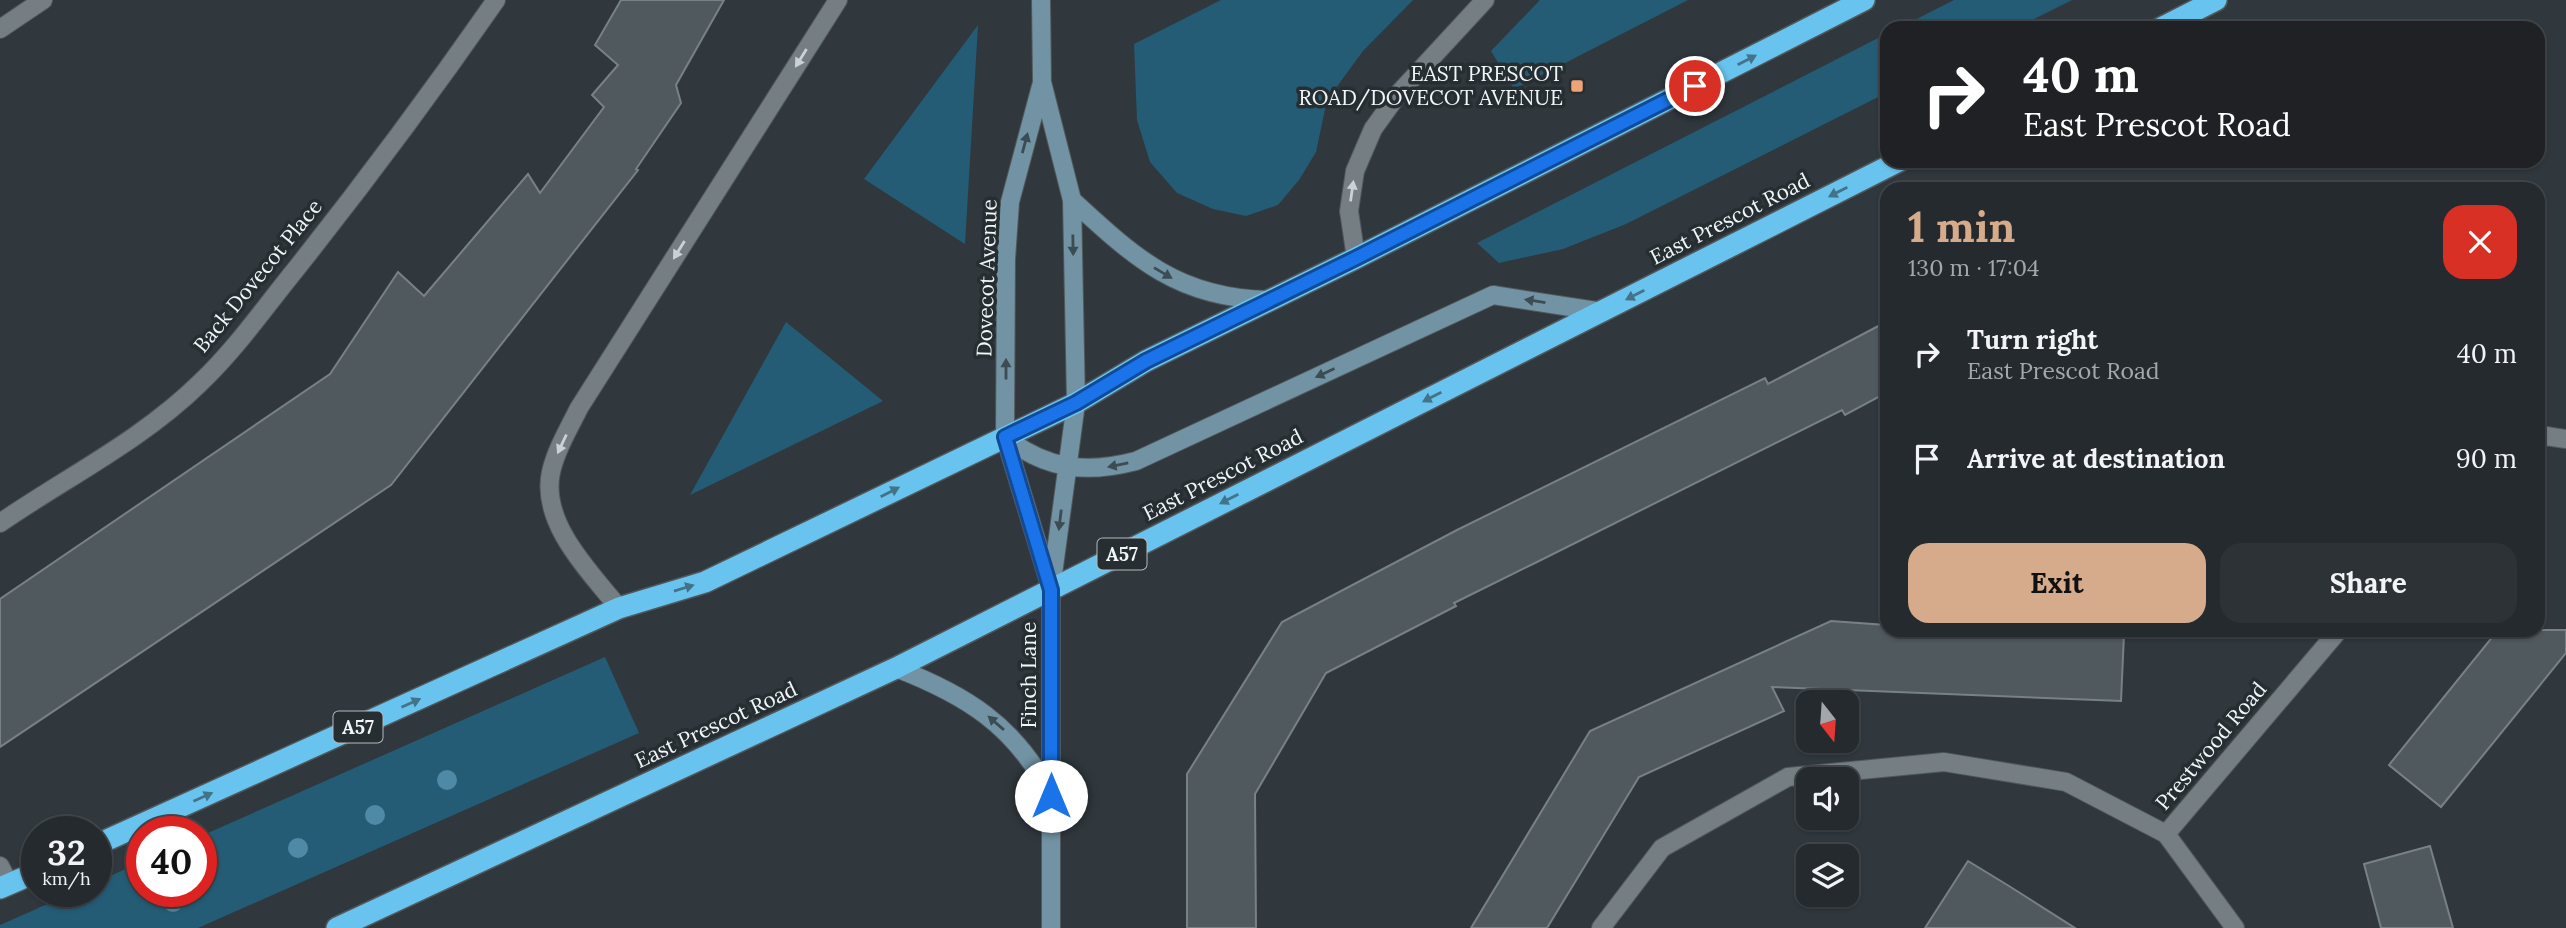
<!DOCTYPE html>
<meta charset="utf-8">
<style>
:root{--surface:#242a2e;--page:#2c3236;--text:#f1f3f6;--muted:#a3a7aa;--line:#41464a;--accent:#d6ab8b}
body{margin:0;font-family:Lora,serif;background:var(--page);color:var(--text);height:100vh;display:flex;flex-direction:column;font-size:26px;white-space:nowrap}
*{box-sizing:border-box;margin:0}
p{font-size:23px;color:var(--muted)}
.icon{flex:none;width:38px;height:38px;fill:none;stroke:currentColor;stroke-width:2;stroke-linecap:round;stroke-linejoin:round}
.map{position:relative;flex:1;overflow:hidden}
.sheet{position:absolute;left:1880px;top:182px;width:665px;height:455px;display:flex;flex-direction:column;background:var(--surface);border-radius:21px;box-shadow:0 2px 5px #0004,0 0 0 2px var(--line)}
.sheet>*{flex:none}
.guide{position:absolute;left:1880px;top:21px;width:665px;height:147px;border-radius:21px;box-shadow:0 2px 5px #0004,0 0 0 2px var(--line);background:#202124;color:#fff;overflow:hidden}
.needle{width:46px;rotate:163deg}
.controls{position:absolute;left:1796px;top:690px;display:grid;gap:14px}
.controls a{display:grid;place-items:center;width:63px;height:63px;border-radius:14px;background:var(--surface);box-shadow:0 2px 5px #0004,0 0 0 2px var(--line);font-size:35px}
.speed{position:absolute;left:21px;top:816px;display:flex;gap:14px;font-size:35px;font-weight:700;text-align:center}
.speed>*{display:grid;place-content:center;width:91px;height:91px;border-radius:50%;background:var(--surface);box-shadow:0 2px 5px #0004,0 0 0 2px var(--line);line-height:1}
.speed small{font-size:18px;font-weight:400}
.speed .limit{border:10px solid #d22;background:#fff;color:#111}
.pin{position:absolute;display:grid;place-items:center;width:60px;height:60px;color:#fff;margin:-30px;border:4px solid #fff;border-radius:50%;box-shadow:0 2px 7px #0007}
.me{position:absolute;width:77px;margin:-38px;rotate:0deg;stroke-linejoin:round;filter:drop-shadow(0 0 5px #0008)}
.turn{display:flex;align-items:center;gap:24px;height:147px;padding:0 28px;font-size:32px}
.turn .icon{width:91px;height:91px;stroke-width:2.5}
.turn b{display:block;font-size:49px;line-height:60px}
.round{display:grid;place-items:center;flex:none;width:74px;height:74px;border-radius:21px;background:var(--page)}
.headline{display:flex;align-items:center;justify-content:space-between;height:119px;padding:0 28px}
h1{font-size:42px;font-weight:800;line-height:52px;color:var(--accent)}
.action{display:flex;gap:14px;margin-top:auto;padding:14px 28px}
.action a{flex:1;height:80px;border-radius:21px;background:var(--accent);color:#111;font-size:28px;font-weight:800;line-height:80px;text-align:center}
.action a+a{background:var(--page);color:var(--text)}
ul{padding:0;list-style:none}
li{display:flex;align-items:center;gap:21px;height:105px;padding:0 28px}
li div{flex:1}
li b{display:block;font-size:26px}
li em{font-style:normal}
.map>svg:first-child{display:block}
.green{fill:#245c75}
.building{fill:#50595e;stroke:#788186;stroke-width:2}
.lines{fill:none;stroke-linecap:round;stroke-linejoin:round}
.lane-casing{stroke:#50585b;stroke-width:20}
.street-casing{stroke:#50585b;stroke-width:20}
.secondary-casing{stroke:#50585b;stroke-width:20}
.highway-casing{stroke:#50585b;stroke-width:24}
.lane{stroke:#757e83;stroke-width:18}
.street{stroke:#757e83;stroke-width:18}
.secondary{stroke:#7193a3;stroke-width:18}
.highway{stroke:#68c4ef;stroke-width:21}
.tree{fill:#4e89a6}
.oneway{fill:#cbd2d6}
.oneway2{fill:#447287}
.oneway3{fill:#3c4c54}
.route-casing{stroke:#114b97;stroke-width:18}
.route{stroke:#1a73e8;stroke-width:12}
.poi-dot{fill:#efa377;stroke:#262e32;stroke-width:2.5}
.labels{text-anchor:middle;stroke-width:7;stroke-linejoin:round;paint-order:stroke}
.shield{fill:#262e32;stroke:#b3babd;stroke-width:2}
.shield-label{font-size:19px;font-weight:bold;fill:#f0f6f9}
.poi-label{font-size:21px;fill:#f0f6f9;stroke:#262e32;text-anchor:end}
.street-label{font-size:21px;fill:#f0f6f9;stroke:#262e32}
</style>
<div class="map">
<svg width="2566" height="928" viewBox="0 0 2566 928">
<rect width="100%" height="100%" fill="#30383d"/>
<path class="green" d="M1221,0h192l-50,51 -36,49 -11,52 -17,28 -21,25 -32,11 -33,-7 -36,-16 -27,-31 -13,-42 -3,-76z
M1540,0h148l-174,89 -23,-38z
M1954,0h118l-56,28h-117z
M978,25l-13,219 -101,-65z
M1886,34v59l-260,131 -63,25 -64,14 -22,-20z
M786,322l97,79 -193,94z
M605,657l34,76 -441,195h-198v-3l77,-34h19v-9l46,-20v29h59v-55z"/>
<path class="building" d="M621,0h103l-48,85 5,18 -45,66 2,1 -247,315 -391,262v-148l330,-225 68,-102 26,24 104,-122 12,19 64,-86 -12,-12 26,-30 -23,-20z
M1886,322v71l-41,22 -3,-5 -305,152 -83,41 2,3 -130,67 -71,121 1,134h-69v-154l95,-152 175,-92 308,-152 3,6z
M1831,621l55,4v5h133l105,4 -3,67 -349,-14 12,24 -145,66 -92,151h-76l119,-197z
M2498,630h68v23l-125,154 -52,-42z
M2430,846l23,82h-72l-17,-64z
M1968,861l41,25 66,42h-150z"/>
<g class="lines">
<defs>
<path id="lane" d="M0,523c67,-46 142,-83 200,-140 36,-34 65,-76 96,-114 69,-87 136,-177 200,-269
M0,866l9,18"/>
<path id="street" d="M0,29l43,-29
M1356,258l-7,-47 6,-40 18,-42 26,-36 86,-93
M2538,441l8,-5 20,3
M619,608c-29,-36 -79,-85 -68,-136 5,-22 18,-44 28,-64l259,-408
M1601,928l61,-80 126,-71 156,-15 122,20 100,52
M2235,928l-69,-94 173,-204"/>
<path id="secondary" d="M1041,0l1,82 30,118 4,203 -25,186v339
M1041,86l-31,116 -4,57 -1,178 44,145
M1072,200c63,58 106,98 196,100
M1005,437c42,33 81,37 131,24l357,-166 110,17
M896,668c70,27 118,57 154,125"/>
<path id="highway" d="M2161,28l55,-28
M96,845l523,-237 86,-26 371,-179 70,-42 210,-103 508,-258
M0,888l37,-16
M337,928l559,-260 1003,-507"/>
</defs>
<use href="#lane" class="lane-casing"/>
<use href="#street" class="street-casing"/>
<use href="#secondary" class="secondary-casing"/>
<use href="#highway" class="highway-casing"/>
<use href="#lane" class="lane"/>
<use href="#street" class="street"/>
<use href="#secondary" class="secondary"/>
<use href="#highway" class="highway"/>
</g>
<g class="tree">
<circle cx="447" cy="780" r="10"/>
<circle cx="375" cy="815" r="10"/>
<circle cx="298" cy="848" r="10"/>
<circle cx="173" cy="902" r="10"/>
</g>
<defs><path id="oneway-solid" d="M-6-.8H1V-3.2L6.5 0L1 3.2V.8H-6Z" transform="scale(1.75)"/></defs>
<g class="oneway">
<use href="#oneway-solid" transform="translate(801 58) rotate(122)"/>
<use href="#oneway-solid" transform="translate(1352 191) rotate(-82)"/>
<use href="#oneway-solid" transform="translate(679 250) rotate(122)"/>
<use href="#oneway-solid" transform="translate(562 444) rotate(115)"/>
</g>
<g class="oneway2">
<use href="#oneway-solid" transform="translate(1747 60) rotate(-27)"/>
<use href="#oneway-solid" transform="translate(1838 192) rotate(153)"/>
<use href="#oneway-solid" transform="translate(1635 295) rotate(153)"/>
<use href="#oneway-solid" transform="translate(1432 397) rotate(153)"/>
<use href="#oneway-solid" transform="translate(890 492) rotate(-27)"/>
<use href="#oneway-solid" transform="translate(1229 499) rotate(153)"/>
<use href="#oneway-solid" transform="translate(684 588) rotate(-17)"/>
<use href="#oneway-solid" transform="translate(411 703) rotate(-24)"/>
<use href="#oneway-solid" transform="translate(203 797) rotate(-24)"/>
</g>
<g class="oneway3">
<use href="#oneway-solid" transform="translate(1025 143) rotate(-75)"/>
<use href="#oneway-solid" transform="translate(1073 245) rotate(89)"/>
<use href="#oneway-solid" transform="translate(1163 273) rotate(31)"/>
<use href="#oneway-solid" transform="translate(1535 301) rotate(-171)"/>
<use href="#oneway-solid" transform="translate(1006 369) rotate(-90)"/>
<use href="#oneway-solid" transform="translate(1325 373) rotate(155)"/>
<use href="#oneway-solid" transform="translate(1118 465) rotate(168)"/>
<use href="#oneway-solid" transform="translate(1060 520) rotate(97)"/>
<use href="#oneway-solid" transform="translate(996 723) rotate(-139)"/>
</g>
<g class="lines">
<defs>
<path id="route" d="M1051,796v-206l-46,-153 71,-34 70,-42 210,-103 339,-172"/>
</defs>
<use href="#route" class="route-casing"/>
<use href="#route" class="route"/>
</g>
<rect class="poi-dot" x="1570" y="79" width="14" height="14" rx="3.5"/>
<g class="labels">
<g class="shield">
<rect x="1097.5" y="538.5" width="49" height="31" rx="5"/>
<rect x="333.5" y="711.5" width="49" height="31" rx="5"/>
</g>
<g class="shield-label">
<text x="1122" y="561">A57</text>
<text x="358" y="734">A57</text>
</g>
<g class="poi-label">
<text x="1563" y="81">EAST PRESCOT<tspan x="1563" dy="24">ROAD/DOVECOT AVENUE</tspan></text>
</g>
<g class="street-label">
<text transform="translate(1730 219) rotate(-27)" y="7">East Prescot Road</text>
<text transform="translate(258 276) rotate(-51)" y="7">Back Dovecot Place</text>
<text transform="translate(987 278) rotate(-88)" y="7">Dovecot Avenue</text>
<text transform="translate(1223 475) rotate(-27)" y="7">East Prescot Road</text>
<text transform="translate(1029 675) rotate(-90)" y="7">Finch Lane</text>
<text transform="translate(716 725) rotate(-25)" y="7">East Prescot Road</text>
<text transform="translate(2211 746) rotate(-50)" y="7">Prestwood Road</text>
</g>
</g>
</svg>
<div class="controls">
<a><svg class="needle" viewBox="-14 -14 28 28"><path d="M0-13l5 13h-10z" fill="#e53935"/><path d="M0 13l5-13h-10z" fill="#a3a7aa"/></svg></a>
<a><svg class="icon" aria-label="sound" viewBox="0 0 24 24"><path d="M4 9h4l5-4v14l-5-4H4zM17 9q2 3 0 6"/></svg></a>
<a><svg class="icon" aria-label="layers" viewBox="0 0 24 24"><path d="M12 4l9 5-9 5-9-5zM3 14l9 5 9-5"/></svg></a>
</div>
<div class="speed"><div>32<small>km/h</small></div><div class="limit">40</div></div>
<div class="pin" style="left:1695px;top:86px;background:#d93025"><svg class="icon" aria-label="arrive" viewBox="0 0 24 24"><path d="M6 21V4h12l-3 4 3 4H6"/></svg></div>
<svg class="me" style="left:1051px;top:796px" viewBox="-20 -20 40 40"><circle r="19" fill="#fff"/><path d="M0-13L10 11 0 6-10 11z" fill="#1a73e8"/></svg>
<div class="guide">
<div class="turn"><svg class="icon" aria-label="right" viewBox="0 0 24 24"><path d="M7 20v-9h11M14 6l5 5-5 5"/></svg><div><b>40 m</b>East Prescot Road</div></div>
</div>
<section class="sheet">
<div class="headline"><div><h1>1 min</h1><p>130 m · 17:04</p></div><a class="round" style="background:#d93025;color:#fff"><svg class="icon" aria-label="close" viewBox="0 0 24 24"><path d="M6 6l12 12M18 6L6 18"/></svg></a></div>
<ul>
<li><svg class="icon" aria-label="right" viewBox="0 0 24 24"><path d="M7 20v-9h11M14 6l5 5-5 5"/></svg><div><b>Turn right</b><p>East Prescot Road</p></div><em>40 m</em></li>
<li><svg class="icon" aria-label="arrive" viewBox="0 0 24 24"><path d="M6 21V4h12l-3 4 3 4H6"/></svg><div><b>Arrive at destination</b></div><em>90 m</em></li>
</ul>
<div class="action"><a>Exit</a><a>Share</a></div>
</section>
</div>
